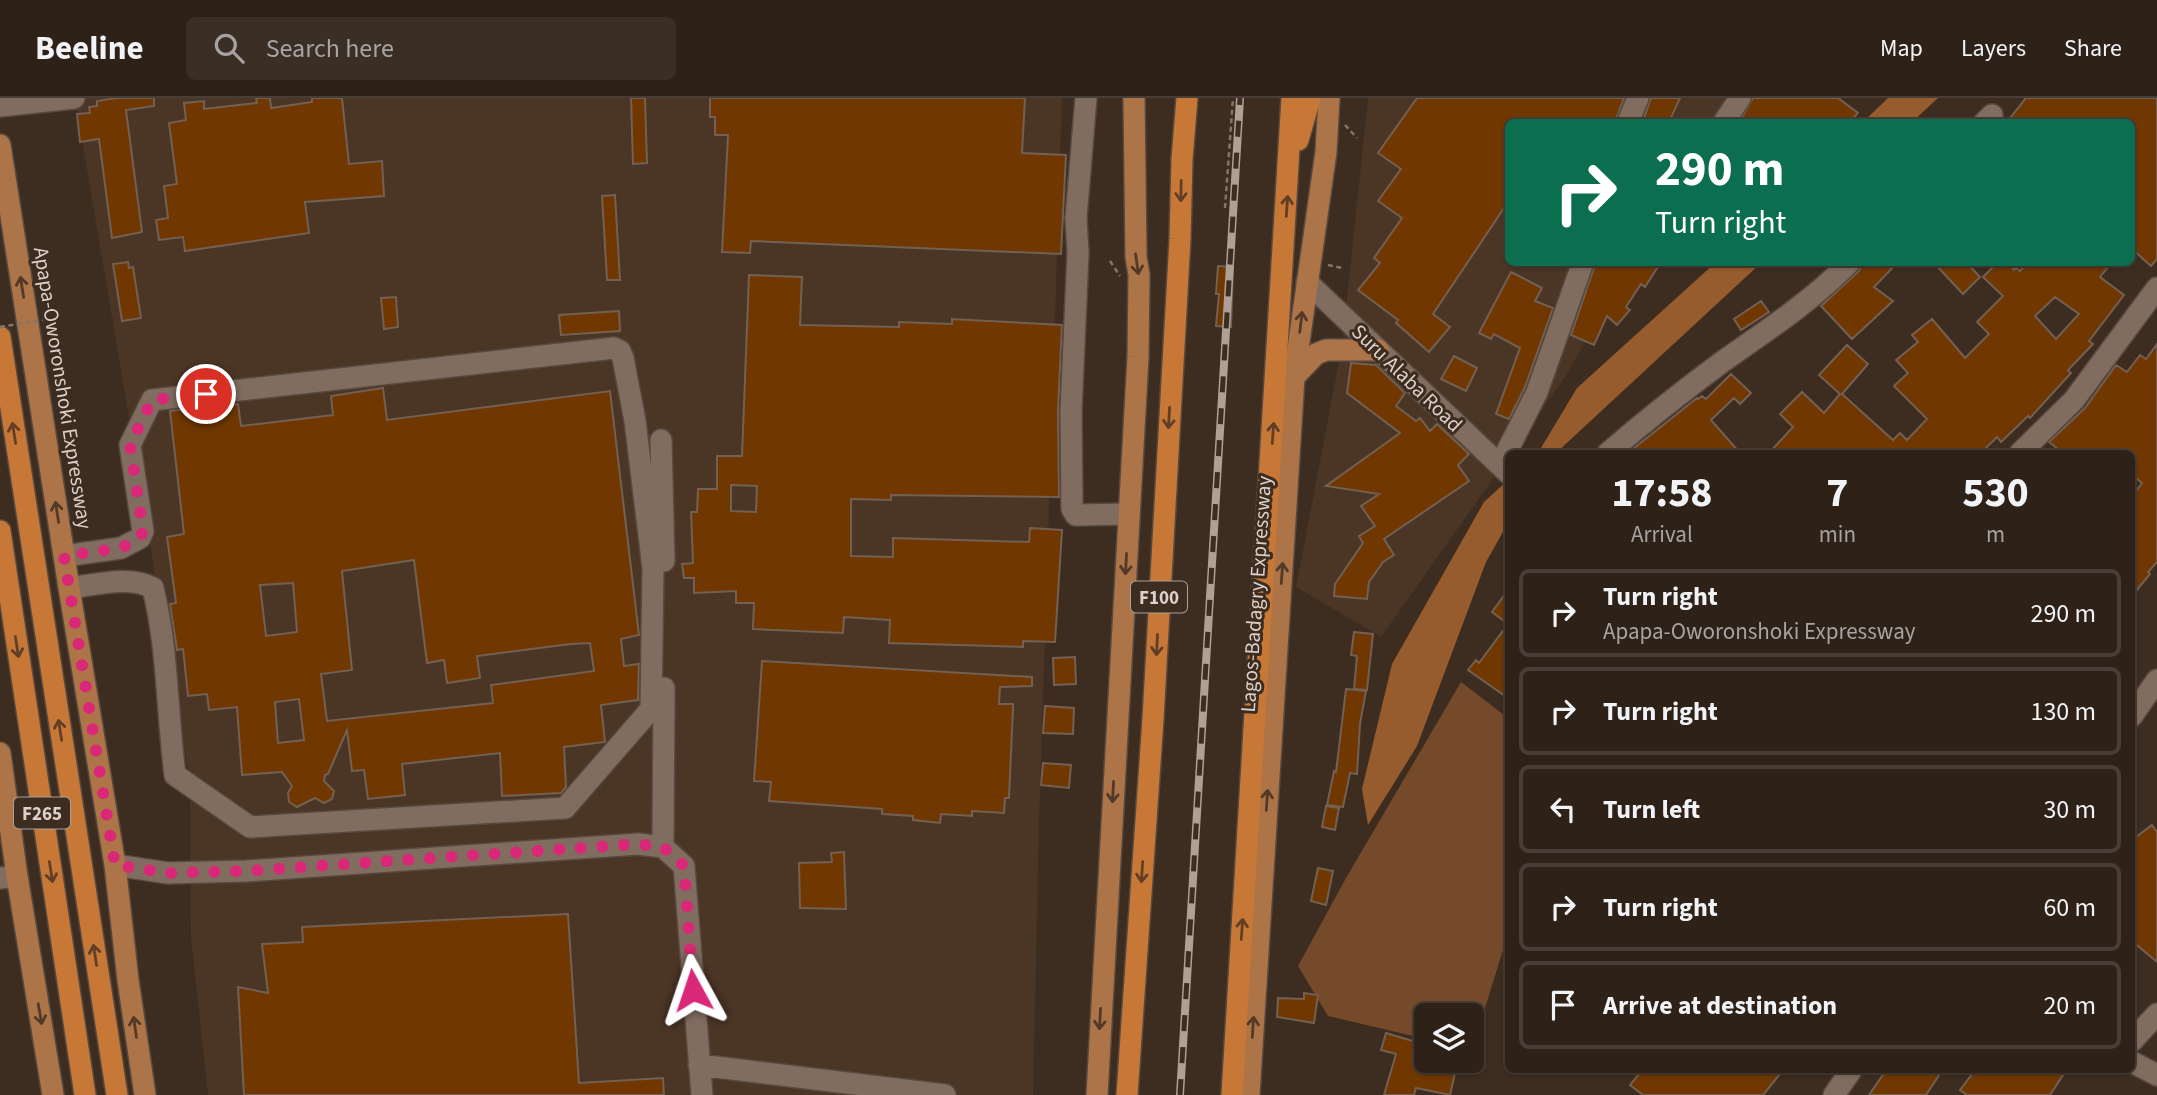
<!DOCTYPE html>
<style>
:root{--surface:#2e2118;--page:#3a2e25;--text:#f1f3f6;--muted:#a7a3a2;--line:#493e37}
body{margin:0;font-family:"Source Sans 3",sans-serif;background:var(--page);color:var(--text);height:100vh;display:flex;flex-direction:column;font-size:26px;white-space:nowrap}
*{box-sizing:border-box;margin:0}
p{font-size:23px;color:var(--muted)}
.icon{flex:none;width:38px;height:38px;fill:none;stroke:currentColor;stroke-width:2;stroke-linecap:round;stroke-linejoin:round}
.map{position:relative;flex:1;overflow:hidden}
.sheet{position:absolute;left:1505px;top:352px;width:630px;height:623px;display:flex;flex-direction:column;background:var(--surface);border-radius:10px;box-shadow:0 2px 5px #0004,0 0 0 2px var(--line)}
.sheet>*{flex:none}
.guide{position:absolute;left:1505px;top:21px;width:630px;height:147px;border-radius:10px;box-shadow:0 2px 5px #0004,0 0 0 2px var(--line);background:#0b6e4f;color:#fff;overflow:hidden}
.fabs{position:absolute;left:1414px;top:905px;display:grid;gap:14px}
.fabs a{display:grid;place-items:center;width:70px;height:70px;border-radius:10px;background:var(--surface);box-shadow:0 2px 5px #0004,0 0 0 2px var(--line);font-size:35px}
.pin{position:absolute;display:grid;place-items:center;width:60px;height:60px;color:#fff;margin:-30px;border:4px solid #fff;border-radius:50%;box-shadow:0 2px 7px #0007}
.me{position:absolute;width:77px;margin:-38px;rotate:355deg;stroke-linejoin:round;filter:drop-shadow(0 0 5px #0008)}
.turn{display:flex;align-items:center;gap:24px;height:147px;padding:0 35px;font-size:32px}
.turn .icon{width:91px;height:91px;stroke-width:2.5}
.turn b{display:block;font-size:49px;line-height:60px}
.eta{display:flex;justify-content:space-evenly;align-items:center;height:119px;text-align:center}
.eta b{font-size:42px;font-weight:700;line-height:49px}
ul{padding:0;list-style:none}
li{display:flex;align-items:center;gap:21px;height:88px;margin:0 14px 10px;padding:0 21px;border:4px solid var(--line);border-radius:10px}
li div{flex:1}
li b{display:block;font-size:26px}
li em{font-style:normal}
header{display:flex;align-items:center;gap:42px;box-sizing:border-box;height:98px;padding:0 35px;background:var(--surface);border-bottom:2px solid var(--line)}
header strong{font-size:33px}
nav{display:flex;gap:38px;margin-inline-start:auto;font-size:24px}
.search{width:490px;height:63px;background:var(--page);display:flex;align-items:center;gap:18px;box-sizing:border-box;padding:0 24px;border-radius:10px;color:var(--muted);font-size:26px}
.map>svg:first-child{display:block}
.built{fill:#4b3525}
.green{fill:#744a2b}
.water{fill:#975c2d}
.building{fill:#703800;stroke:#736053;stroke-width:2;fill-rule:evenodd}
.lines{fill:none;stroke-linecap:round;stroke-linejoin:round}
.minor-casing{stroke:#57493f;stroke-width:24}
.major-casing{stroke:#57493f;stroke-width:24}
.highway-casing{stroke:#57493f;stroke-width:24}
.path{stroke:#84756c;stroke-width:2.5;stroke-dasharray:5 3.5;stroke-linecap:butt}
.minor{stroke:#816d60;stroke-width:21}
.major{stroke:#ac7447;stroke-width:21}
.highway{stroke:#c87836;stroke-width:21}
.rail-casing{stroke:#aca097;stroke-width:8}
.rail{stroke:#3d2c20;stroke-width:5;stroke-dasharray:16;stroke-linecap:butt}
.path-bridge{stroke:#84756c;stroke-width:2.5;stroke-dasharray:5 3.5;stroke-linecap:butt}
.oneway{stroke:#603f26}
.oneway2{stroke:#533a28}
.route{stroke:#db2777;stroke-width:12;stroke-dasharray:0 21.6}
.labels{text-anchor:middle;stroke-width:6;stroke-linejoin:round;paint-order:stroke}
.shield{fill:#3d2c20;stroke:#aca097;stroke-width:2}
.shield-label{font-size:19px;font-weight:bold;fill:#dcd1ca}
.street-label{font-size:21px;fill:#dcd1ca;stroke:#3d2c20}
</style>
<header>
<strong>Beeline</strong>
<div class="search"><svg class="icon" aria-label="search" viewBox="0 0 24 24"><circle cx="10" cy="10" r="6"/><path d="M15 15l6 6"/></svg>Search here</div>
<nav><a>Map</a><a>Layers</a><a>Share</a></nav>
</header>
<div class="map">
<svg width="2157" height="997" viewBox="0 0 2157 997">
<rect width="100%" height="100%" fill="#3d2c20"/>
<path class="built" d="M75,0h987l-23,725 -6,272h-825l-17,-157 -1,-156z
M1368,0h359l-14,24h-205v140l124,1 -67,114 -184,260 -85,-50 46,-242z"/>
<path class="green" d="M1461,584l47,36v216l-36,116v-35h-46v24l-98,-23 -30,-50 48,-88z"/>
<path class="water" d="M1888,0h50l-26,24h-49z
M1715,165h46l-205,190h-18l39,-65z
M1508,382v43l-22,39 -69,184 -49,79 -6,-36 30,-125 92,-162z"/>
<path class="building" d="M116,0h38v8l-28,4 16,122 -30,6 -13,-99 -19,3 -3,-28 13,-1 -1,-6 8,-1v-5z
M256,0h14l1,10 41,-6v-4h30l7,66 33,-3 2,35 -79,6 4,31 -124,18 -2,-14 -24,3 -3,-20 12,-2 -4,-32 13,-2 -8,-61 17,-3 -2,-17 20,-2v8l53,-6z
M631,0h14l2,65 -14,1z
M710,0h315l-3,55 44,2 -5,99 -310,-13 -1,12 -28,-1 6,-117h-13v-18h-5z
M1417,0h207l-9,24h-107v80l-75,112 17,13 -21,25 -33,-29 2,-3 -40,-30 22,-27 -6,-5 28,-40 -24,-17 23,-32 -23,-16z
M1651,0h29l-11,24h-14l-11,-4z
M1753,0h85l20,15 -8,9h-111z
M2026,0h131v161l-6,7 -19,-17v-127h-125z
M615,97l5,85h-13l-5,-84z
M128,164l1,6 4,-1 8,51 -19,3 -9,-57z
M1596,164h65l-16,25 -4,-3 -15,23 4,3 -13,15 -10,-9 -13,29 -23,-10z
M1863,164h35l-24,25 19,14 -41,38 -31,-33 38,-35z
M1933,164h33l14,15 -17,17z
M1998,164h9l7,8 2,-2 4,3 8,-9h84l-12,15 24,18 -35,46 4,3 -25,26 3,3 -41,45 -2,-2 -27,26 -4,-5 -16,16h-212l24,-26 -13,-13 22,-22 22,21 16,-19 -21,-19 28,-30 21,19 -26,30 51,46 7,-7 7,7 20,-21 -33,-33 14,-13 -12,-13 22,-18 -6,-7 20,-16 33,39 24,-24 -12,-12 26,-26 -20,-19zM2055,199l24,17 -23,25 -21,-23z
M1218,168l15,1 -2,60 -15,-1 3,-32h-3z
M1511,174l31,16 -7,13 18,7 -28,79 -16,32 -13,-5 24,-66 -26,-14 -3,5 -12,-6z
M749,177l53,2 -2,48 99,2v-5l53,2v-5l110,6 -4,86 1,86 -168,-2v5l-40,-1v57l42,1v-19l136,4 1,-14 32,2 -7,112 -32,-1v6l-134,-4 1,-23 -46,-3 -1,16 -90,-4 1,-26h-18v-12l-42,2v-15h-10l-2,-14 11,-1 -2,-51h6l1,-23h19v-33h25zM731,387l26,1 -1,26 -25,-1z
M396,199l2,30 -14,2 -3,-31z
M1761,203l8,11 -28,18 -7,-11z
M619,213l1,20 -59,4 -2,-20z
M2157,246v218l-9,10 2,2 -18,22v-99l10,-14 -10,-8v-22h-69l-14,-11 36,-34 31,-43 11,7 13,-17 6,4z
M1454,258l23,12 -11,23 -25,-12z
M1351,265l25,2 29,28 -9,13 20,15 4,-3 10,13 7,-7 32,30 -11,11 11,16 -85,58 10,16 -11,7 -14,20 -2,17 -33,-3 1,-12 28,-41 -4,-7 16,-10 -14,-20 18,-12 -53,-8 74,-53 -53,-40z
M1731,276l20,19 -11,11 -6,-6 -23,22 29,33h-112l69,-55 1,1 4,-3 4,3z
M383,290l4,32 223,-29 29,244 -18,4 3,27 15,-2 -1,36 -37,5 4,37 -41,5 2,40 -5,6 -59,3 -2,-43 -98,11 3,31 -37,4 -4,-29 -12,1 -5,-41 -19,44 -3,1 -1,6 10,10 -2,8 -8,4 -9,-5 -18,9 -8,-5 -1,-9 4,-7 -10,-14 -40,3 -5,-68 -28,3 -2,-16 -19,2 -5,-47 -6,1 -7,-46 6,-1 -9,-66 17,-3 -14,-123 68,-7 3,22 92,-11 -2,-19zM414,462l13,103 17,-3 3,23 33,-5 -3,-22 94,-12 19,-1 4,28 -103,14 2,18 -166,18 -6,-47 31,-4 -10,-99zM293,485l4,49 -31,4 -6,-51zM299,601l5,41 -26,3 -3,-41z
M1508,492v108l-40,-28 8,-10 3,3 29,-39 -16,-12z
M1354,534l19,2 -6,56 -13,-1 3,-33 -6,-1z
M1075,559l1,27 -22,1 -1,-27z
M762,563l270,16v9l-32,1 -1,17h14v4l-4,90h-4l-1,15 -32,-2v5l-31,-2 -1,9 -27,-3v-4l-31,-2v-5l-113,-8 2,-19 -17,-1z
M1346,591l20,2 -6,33 -3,50 -7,-1 -7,34 -16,-2 7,-34 2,1z
M1045,608l29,2 -1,26 -30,-1z
M1043,665l28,2 -2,23 -28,-3z
M1326,708l13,2 -4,22 -13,-3z
M2152,727l5,7v130l-25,-21v-101z
M844,754l2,57 -46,-1 -1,-45 33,-1 -1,-9z
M1318,770l15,3 -7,34 -15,-4z
M568,816l11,169 84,-5 1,17h-420l-6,-108 30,6 -6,-49 41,-2 -1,-15z
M1304,895l14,2 -4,28 -37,-6 1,-19 26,1z
M1386,935l40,12v15h32l-8,35 -34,-7 -2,7h-30l12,-41 -15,-4z
M1643,971h141l-21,26h-120l-13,-10z
M1887,971h56l-17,26h-57z
M1976,971h91l-17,26h-83l-7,-5z"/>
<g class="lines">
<defs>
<path id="minor" d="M1086,0l-10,120 2,35 -7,158 1,98 4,6 53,-1
M0,8l74,-8
M1628,24l10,-24
M1724,24l16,-24
M1985,24l7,-7
M1307,184l201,191
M661,342l3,121
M1608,355c37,-32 75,-62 114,-91 44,-31 90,-61 128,-100
M2020,355l54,-53 83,-112
M1500,367l37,-73 46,-130
M64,458l57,-8 19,-10 3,-7 -13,-86 22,-45 462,-52 6,3 3,7 12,63 18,147 -2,141 -86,99 -315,19 -75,-52c-8,-62 -7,-126 -22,-187 -23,-13 -58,-3 -84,0
M2132,618l25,-36
M663,749l1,-159
M115,767l53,8 78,-2 392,-27 25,3 21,19 18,229
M0,780l17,-2
M2132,943l25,-27
M2132,964l25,13
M699,967l246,30
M1834,997l18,-26"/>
<path id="major" d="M0,47l69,443 46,277 13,115 17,115
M1294,279l22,-23 10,-4h52
M0,655l17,123 36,219
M1097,997l41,-738 1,-82 -3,-18 -2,-159
M1249,997l45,-718 32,-225 3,-54"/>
<path id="highway" d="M1298,42l12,-42
M0,239l117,758
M0,433l85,564
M1127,997l26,-376 27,-480 2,-80 5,-61
M1232,997l60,-997"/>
</defs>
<use href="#minor" class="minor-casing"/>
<use href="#major" class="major-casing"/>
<use href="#highway" class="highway-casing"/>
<path class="path" d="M1345,27l12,13
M1225,110l8,-110
M1231,110l2,-19
M1110,163l10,15
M1328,167l14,3
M53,220l3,32 -3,6"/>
<use href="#minor" class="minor"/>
<use href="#major" class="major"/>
<use href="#highway" class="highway"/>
<defs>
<path id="rail" d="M1180,997l60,-997"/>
</defs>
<use href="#rail" class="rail-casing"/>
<use href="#rail" class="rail"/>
<path class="path-bridge" d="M0,229l53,-9"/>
</g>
<defs><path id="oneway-shaft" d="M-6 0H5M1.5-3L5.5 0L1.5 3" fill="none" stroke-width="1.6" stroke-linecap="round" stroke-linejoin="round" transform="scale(1.75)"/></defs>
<g class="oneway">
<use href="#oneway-shaft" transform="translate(1181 93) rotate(91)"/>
<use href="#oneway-shaft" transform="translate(1287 108) rotate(-86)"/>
<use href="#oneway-shaft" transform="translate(1169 320) rotate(93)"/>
<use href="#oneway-shaft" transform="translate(14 335) rotate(-99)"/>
<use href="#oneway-shaft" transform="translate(1273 335) rotate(-86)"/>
<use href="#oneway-shaft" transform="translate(1157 547) rotate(93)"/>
<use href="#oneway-shaft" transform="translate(17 549) rotate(81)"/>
<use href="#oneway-shaft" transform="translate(60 632) rotate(-99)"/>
<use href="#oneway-shaft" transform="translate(51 774) rotate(81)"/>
<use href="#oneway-shaft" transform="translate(1142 774) rotate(94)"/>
<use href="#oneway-shaft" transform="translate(1242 831) rotate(-86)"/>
<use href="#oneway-shaft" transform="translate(95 857) rotate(-99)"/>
</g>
<g class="oneway2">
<use href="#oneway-shaft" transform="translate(1137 166) rotate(82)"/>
<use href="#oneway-shaft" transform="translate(22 189) rotate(-99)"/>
<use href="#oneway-shaft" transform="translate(1301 224) rotate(-83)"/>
<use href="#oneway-shaft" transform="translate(57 414) rotate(-99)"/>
<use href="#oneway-shaft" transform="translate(1126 466) rotate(93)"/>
<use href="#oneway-shaft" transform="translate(1282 475) rotate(-86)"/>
<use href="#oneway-shaft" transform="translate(1113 694) rotate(93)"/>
<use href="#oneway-shaft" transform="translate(1267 702) rotate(-86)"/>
<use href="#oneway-shaft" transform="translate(40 916) rotate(80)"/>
<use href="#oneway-shaft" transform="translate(1100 921) rotate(93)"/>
<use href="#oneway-shaft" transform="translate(135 929) rotate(-98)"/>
<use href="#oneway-shaft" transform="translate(1253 929) rotate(-86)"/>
</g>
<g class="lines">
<path class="route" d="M206,296l-54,6 -22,45 13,86 -3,7 -19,10 -57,8 51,309 53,8 78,-2 392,-27 25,3 21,19 9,124"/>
</g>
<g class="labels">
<g class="shield">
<rect x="1131" y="483.5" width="56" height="31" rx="5"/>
<rect x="14" y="699.5" width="56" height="31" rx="5"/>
</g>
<g class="shield-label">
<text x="1159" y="506">F100</text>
<text x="42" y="722">F265</text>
</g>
<g class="street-label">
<text transform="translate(1407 280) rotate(44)" y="7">Suru Alaba Road</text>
<text transform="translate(63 290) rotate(81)" y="7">Apapa-Oworonshoki Expressway</text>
<text transform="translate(1256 496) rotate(-86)" y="7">Lagos-Badagry Expressway</text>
</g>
</g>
</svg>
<div class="fabs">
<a><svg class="icon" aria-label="layers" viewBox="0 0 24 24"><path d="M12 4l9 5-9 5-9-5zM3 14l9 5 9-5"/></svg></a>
</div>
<div class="pin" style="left:206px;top:296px;background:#d93025"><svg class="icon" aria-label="arrive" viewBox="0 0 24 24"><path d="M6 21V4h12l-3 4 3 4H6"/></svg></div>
<svg class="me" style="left:693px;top:892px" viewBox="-20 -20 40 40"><path d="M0-17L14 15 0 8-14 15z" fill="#db2777" stroke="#fff" stroke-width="4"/></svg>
<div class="guide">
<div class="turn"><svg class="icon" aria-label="right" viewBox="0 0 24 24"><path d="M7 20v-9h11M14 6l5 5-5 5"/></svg><div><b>290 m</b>Turn right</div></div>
</div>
<section class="sheet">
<div class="eta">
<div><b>17:58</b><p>Arrival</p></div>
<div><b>7</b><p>min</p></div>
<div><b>530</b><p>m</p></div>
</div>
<ul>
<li><svg class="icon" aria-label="right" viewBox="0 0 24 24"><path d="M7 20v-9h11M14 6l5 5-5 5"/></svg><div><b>Turn right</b><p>Apapa-Oworonshoki Expressway</p></div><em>290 m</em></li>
<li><svg class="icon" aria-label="right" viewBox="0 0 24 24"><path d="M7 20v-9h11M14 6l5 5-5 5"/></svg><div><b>Turn right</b></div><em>130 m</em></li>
<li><svg class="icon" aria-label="left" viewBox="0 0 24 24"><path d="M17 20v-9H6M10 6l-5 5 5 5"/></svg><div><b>Turn left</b></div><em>30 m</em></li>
<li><svg class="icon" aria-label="right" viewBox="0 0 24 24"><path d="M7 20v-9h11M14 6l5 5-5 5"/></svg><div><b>Turn right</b></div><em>60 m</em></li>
<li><svg class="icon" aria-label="arrive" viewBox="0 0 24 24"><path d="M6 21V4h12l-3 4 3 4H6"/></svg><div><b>Arrive at destination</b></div><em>20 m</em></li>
</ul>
</section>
</div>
